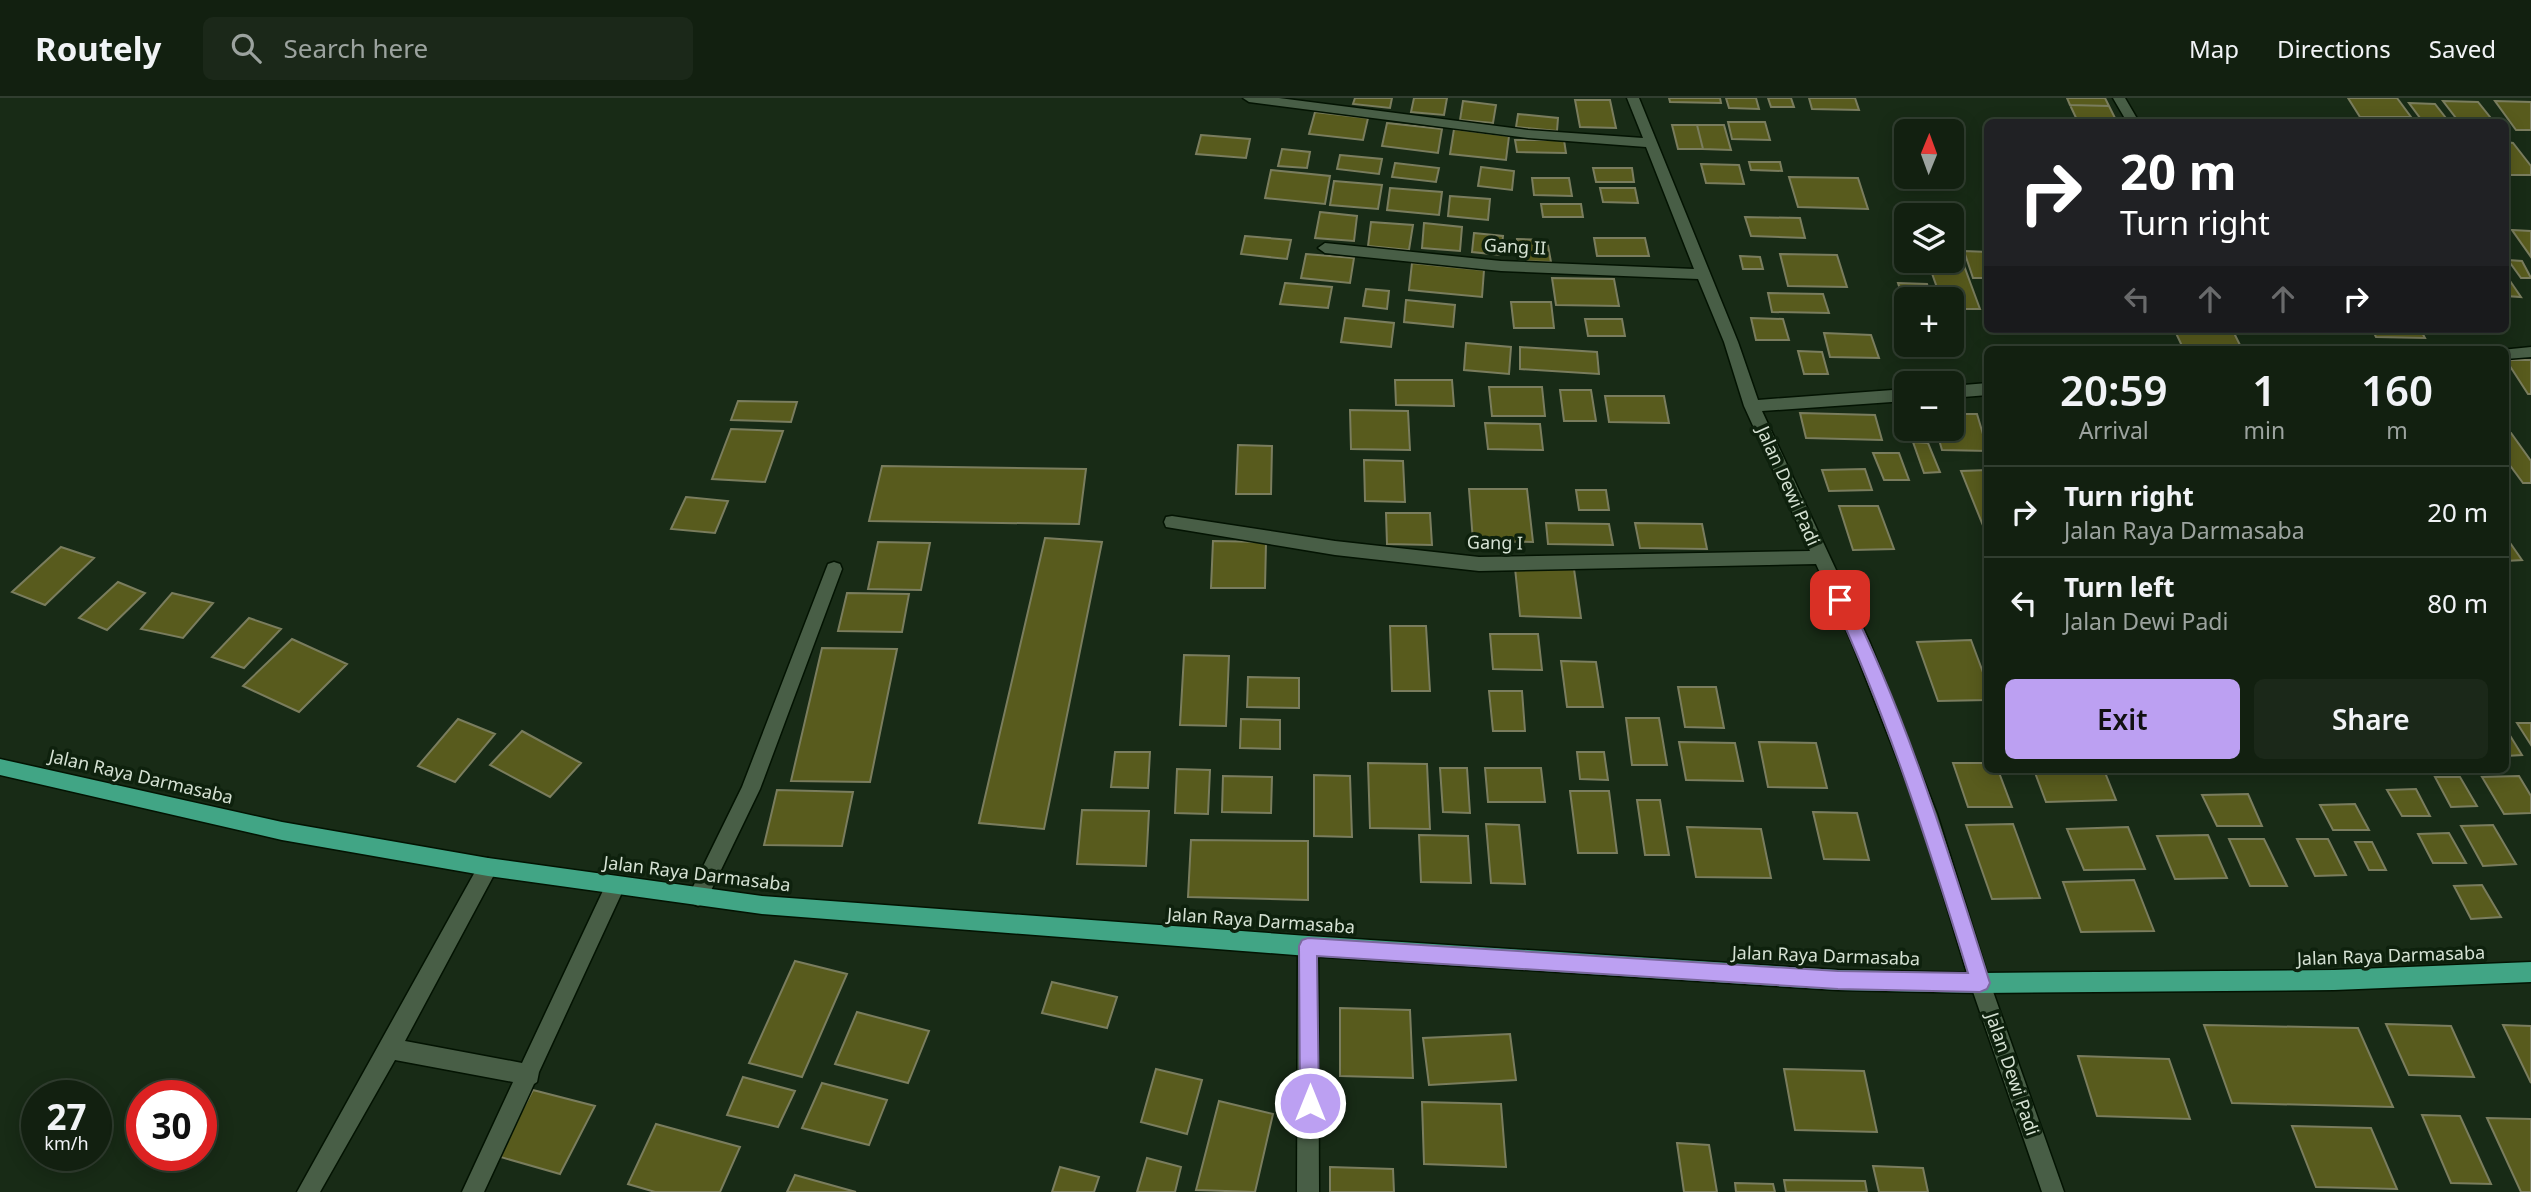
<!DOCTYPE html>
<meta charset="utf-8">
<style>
:root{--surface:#122010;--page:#1b2819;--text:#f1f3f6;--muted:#9ca39f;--line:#313e30;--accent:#bca0f2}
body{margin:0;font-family:"Noto Sans",sans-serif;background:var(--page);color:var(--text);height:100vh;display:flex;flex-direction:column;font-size:26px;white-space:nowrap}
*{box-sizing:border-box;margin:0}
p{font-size:23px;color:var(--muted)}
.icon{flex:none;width:38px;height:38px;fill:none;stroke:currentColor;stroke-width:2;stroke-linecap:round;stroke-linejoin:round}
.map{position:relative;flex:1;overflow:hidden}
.panel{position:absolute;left:1984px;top:248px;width:525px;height:427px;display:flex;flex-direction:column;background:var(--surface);border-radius:10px;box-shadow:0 4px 18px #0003,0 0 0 2px var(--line)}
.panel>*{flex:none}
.hud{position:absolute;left:1984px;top:21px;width:525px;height:214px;border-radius:10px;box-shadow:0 4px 18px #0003,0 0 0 2px var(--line);background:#202124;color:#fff;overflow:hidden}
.needle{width:46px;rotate:1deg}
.tools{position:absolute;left:1894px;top:21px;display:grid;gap:14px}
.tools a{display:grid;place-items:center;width:70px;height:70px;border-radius:10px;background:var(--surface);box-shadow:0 4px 18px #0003,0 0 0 2px var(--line);font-size:35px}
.speed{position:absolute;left:21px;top:982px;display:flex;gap:14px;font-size:35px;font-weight:700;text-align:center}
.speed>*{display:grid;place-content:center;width:91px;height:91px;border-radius:50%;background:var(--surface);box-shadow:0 4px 18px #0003,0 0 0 2px var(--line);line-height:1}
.speed small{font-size:18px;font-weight:400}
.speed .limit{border:10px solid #d22;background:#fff;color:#111}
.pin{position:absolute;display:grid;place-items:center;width:60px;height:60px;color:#fff;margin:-30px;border-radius:14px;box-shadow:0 4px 10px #0006}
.me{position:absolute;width:77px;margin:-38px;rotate:0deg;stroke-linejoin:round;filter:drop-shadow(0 0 5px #0008)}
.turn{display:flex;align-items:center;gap:24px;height:147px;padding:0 21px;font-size:32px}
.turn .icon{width:91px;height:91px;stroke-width:2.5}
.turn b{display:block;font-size:49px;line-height:60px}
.lanes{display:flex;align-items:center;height:66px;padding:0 21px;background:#0003;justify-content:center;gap:35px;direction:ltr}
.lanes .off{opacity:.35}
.eta{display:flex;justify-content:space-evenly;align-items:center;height:119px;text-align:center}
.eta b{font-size:42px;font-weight:600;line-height:49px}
.button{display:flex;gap:14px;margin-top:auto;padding:14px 21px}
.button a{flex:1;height:80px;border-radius:10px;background:var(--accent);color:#111;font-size:28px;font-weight:600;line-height:80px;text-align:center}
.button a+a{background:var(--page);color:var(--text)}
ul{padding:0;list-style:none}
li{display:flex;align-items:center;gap:21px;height:91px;padding:0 21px;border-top:2px solid var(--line)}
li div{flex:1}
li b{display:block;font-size:26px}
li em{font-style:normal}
header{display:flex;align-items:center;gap:42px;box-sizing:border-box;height:98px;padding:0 35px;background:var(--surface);border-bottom:2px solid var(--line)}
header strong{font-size:33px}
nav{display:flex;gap:38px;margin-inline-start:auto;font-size:24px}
.search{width:490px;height:63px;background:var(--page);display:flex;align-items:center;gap:18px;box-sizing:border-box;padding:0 24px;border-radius:10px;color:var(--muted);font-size:26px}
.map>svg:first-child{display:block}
.building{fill:#585b1d;stroke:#7a7d5e;stroke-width:2}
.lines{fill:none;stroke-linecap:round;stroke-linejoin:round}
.minor-casing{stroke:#031302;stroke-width:3}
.major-casing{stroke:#031302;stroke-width:3}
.minor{fill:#485e46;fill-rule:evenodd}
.major{fill:#41a585;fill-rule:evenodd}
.route{fill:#bca0f2;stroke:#7a689d;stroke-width:2}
.labels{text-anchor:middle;stroke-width:7;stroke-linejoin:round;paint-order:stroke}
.street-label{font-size:18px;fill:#d6e2d4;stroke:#0e210d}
</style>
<header>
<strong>Routely</strong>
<div class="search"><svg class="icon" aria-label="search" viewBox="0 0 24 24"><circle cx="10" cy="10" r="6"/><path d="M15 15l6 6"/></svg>Search here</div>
<nav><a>Map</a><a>Directions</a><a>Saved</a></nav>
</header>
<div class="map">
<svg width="2531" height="1094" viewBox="0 0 2531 1094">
<rect width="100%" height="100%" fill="#182b16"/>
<path class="building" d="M1355,0h37l-2,10 -37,-4z
M1414,0h33l-3,17 -33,-3z
M1669,0h51l1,5 -51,-1z
M1726,0h30l3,11 -30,-1z
M1768,0h23l3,9h-23z
M1809,0h46l4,12 -47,-1z
M2067,0h38l4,8 -39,-1z
M2348,0h49l14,19h-51z
M1575,2h35l6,28 -36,-1z
M1463,3l33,4 -3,18 -33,-3z
M2443,3l35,1 16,20h-35z
M2495,3l36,1v28h-15z
M2409,5l26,1 14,18h-26z
M2070,7l39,1 8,16h-39z
M1315,14l53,6 -5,22 -54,-6z
M1518,16l40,4 -1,13 -41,-4z
M1728,24h37l5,18 -38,-1z
M1387,25l55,6 -4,24 -56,-7z
M1672,27h25l6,24h-25z
M1697,27h27l7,25 -28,-1z
M1454,31l55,7 -3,24 -56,-6z
M1201,37l49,4 -4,19 -50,-4z
M1515,42h49l2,13 -49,-1z
M2506,44l7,1 18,23v9h-25z
M1282,51l28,3 -3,16 -29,-2z
M1340,57l42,4 -3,15 -42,-5z
M1749,64h31l2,9 -31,-1z
M1395,65l44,5 -3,14 -44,-5z
M1701,66l38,1 5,19 -38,-1z
M1481,69l33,4 -2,19 -34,-4z
M1593,70h39l2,14h-38z
M1271,72l59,6 -5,28 -60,-6z
M1789,79l69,1 10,31 -70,-2z
M1532,80h37l3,18 -38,-1z
M1334,83l48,4 -4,24 -48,-4z
M1390,90l52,4 -3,23 -52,-5z
M1600,90h35l3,15 -35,-1z
M1450,98l40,3 -2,21 -40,-4z
M1541,106h40l2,13h-40z
M1320,114l37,4 -3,25 -39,-3z
M1745,119l55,1 5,20 -54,-2z
M1371,124l42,3 -4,25 -41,-4z
M1424,125l38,4 -2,24 -38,-3z
M2512,132l19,1v26z
M1474,135l29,3 -2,19 -29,-3z
M1245,138l46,4 -4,19 -46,-5z
M1594,140h51l4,18h-52z
M1517,141l30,1 4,22 -31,-1z
M1964,153l24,1v26h-15z
M1306,156l48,4 -4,25 -49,-5z
M1780,156l57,1 10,32 -59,-1z
M1740,158l20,1 3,12h-20z
M2508,162l14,1 9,17h-10z
M1928,164l35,1 17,46h-29v-10h-10z
M1412,165l72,7 -2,27 -73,-7z
M2506,177l15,22 -15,-1z
M1552,180l62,1 5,27 -63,-1z
M1285,185l47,4 -4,21 -48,-4z
M1898,185l29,1 5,15h-26l-1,6z
M1366,191l23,2 -2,18 -24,-3z
M1768,195l55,1 6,19 -57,-1z
M1406,202l49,5 -2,22 -49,-5z
M1511,204h40l3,26h-40z
M1345,220l49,5 -3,24 -50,-5z
M1751,220l32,1 6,21h-33z
M1585,221h37l3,17h-37z
M2174,231h58l10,20 -59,-1z
M2372,231h48l5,9 -49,-1z
M1824,235l47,2 8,23 -49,-1z
M1466,245l45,4 -2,27 -45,-4z
M1520,249l77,5 2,22 -79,-5z
M1798,253l24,1 6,22h-24z
M2506,262h25v34h-3z
M1395,282h57l2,26 -58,-1z
M1489,289h53l3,29h-53z
M1560,292h31l5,31h-32z
M1605,298h59l5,27 -60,-1z
M738,303l59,1 -6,20 -60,-2z
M1350,312l58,1 2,39 -59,-1z
M1800,315l75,2 7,25 -76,-2z
M1951,316h26l11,37 -46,-1 -6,-21h15z
M1485,325l55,1 3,26 -55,-1z
M731,331l52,2 -18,51 -53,-3z
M2506,335h5l20,28v22h-8l-17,-23z
M1913,344l15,1 12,29 -16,1z
M1238,347l34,1 -1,48h-35z
M1873,355h26l10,27h-25z
M1364,362l39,1 2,41 -40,-1z
M882,368l204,3 -7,55 -210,-3z
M1865,371l7,21 -43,1 -7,-21z
M1988,372v68l-27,-67z
M1469,391h58l6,53 -60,-1z
M1576,392h30l3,20h-30z
M686,399l42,4 -13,32 -44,-4z
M1839,408h39l16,43 -41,1z
M1386,415h44l2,32 -45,-1z
M1546,425l63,1 4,21 -65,-1z
M1635,425l67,1 5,25 -67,-1z
M2506,439l16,23 -16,1z
M1045,440l57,4 -58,287 -65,-6z
M1213,443l53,1 -1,46h-54z
M878,444l52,1 -9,47 -53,-1z
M61,449l33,11 -49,47 -33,-13z
M1515,470l59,1 7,49 -61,-2z
M118,484l27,11 -38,37 -28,-12z
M172,495l41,10 -30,35 -42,-9z
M847,495l62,1 -7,38 -64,-1z
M249,520l32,11 -37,39 -32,-11z
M1390,528h36l4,65h-38z
M1490,536h48l4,36 -49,-1z
M292,541l55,25 -48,48 -56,-26z
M1971,542l17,46v14l-50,1 -21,-59z
M822,550l75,1 -27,133 -79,-1z
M1184,557l45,1 -3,70 -46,-1z
M1561,563l35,1 7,45h-36z
M1248,579l51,1v30l-52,-1z
M1678,589h38l8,41 -39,-1z
M1489,593h33l3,40h-32z
M1626,620h33l8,47h-35z
M458,621l37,15 -40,48 -37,-16z
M1241,621l39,1v29l-40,-1z
M2517,625h14v22z
M2506,631l16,26 -16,1z
M522,633l59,32 -31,34 -60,-32z
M1679,644l56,1 8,38 -57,-1z
M1759,644l57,1 11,45 -59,-1z
M1115,654h35l-2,36 -37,-1z
M1577,654h27l4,28 -28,-1z
M1368,665l59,1 3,65 -60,-1z
M1953,665h35v7h10l14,37h-44z
M1440,670h27l3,45 -27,-1z
M1485,670h56l4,34h-57z
M1177,671l33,1 -2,44 -33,-1z
M2034,672h70l12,30 -70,2z
M1314,677l36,1 2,61 -38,-1z
M1223,678l49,1 -1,36 -49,-1z
M2519,678l12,20v17l-27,1 -22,-37z
M2435,679h25l17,29 -26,1z
M2416,691l14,27h-28l-15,-26z
M777,692l76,2 -11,54 -78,-1z
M1570,693h39l8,62h-39z
M2248,696l14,32h-45l-15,-31z
M1637,702h23l9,55h-24z
M2355,706l14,26h-36l-13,-25z
M1082,712l67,1 -3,55 -69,-2z
M1813,714l44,1 12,47 -45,-1z
M1486,726l33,1 6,59 -34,-1z
M2013,726l27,74 -48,1 -26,-74z
M2493,727l23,39 -33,2 -22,-40z
M1687,729l74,2 10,49 -75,-1z
M2128,729l17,42 -61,1 -17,-41z
M2449,735l17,30h-33l-15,-29z
M1419,737l49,1 3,47 -50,-1z
M2208,737l19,43 -52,1 -18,-43z
M2229,741h35l23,47h-37z
M2297,741h31l18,36 -31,1z
M1191,742l117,1v59l-120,-3z
M2355,744h17l14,28h-17z
M2134,782l20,51 -73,1 -18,-50z
M2482,787l19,32 -30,2 -17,-33z
M795,863l52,13 -45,103 -53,-14z
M1052,884l65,15 -10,31 -65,-15z
M1340,910l70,2 3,68 -73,-2z
M857,914l72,19 -21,52 -73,-19z
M2386,926l65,2 23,51 -65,-2z
M2204,927l154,3 35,79 -161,-4z
M2503,927l28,1v57z
M1510,936l6,46 -87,5 -6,-47z
M2078,958l91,3 21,60 -93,-3z
M1156,971l46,11 -15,54 -46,-12z
M1784,971l80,2 13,61 -82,-2z
M743,979l52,14 -17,36 -51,-12z
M822,985l65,17 -18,45 -67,-17z
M533,992l62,16 -35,68 -63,-18z
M1219,1003l54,13 -18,78 -59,-2z
M1422,1004l79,2 5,63 -82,-3z
M2422,1017l38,1 31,68 -40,-1z
M2487,1020l44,1v73h-10z
M656,1026l84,23 -20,45h-65l-27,-8z
M2292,1028l79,2 26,61 -81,-2z
M1677,1045l32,2 8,47h-33z
M1147,1060l34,9 -6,25h-38z
M1873,1068l50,2 5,24h-49z
M1060,1069l39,10 -5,15h-42z
M1330,1069l63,2 1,23h-64z
M795,1077l61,17h-69z
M1784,1082l81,1 2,11h-81z
M1735,1085l38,1 2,8h-39z"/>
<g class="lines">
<defs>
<path id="minor" d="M1243,0h36l249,32 115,8 -16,-40h12l99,244 20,58 148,-11v12l-144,10 108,232 67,171 53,169 74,209h-22l-72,-209 -51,-169 -67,-171 -36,-79 -337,7 -144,-16 -169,-28 -2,-5 2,-5 6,-1 163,25 144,16 331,-6 -66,-145 -20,-64 -26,-63 -197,-8 -176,-18 -7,-5 7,-5 176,18 193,8 -48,-122 -118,-9 -279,-36z
M2113,0h12l14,24h-12z
M2531,249v10l-25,2v-9h-5z
M1988,285v12l-37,3v-12z
M834,464l6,2 2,5 -82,220 -55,114 -7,3 -7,-3 -3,-6 54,-110 84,-218 2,-5z
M488,760l7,3 3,6 -3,6 -90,168 117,22 86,-183 7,-3 7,3 3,6 -86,186 -2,10 -3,2 -50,108h-22l51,-110 -118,-22 -75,132h-23l184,-331z
M1308,838l7,3 3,7 1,246h-22l1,-246 3,-7z"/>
<path id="major" d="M0,661l282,63 206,36 274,38 546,40 530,34 142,3 354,-3 197,-8v20l-197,8 -354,3 -142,-3 -530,-34 -546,-42 -274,-38 -206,-36 -282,-65z"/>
</defs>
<use href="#minor" class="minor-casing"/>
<use href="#major" class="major-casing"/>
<use href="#minor" class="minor"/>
<use href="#major" class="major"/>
</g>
<path class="route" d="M1840,496l6,1c62,123 102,257 144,388l-3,6 -7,3 -142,-3 -521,-33 2,147 -3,7 -6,3 -7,-3 -3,-7 -1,-157 3,-6 6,-2 530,33 130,2c-39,-126 -79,-252 -135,-373z"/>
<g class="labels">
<g class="street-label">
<text transform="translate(1515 149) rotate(3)" y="6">Gang II</text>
<text transform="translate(1788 388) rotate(66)" y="6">Jalan Dewi Padi</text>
<text transform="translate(1495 445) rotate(1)" y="6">Gang I</text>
<text transform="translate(141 679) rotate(13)" y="6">Jalan Raya Darmasaba</text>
<text transform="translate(697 776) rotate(7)" y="6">Jalan Raya Darmasaba</text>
<text transform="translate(1261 823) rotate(4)" y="6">Jalan Raya Darmasaba</text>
<text transform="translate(1826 858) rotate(2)" y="6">Jalan Raya Darmasaba</text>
<text transform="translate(2391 858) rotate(-2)" y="6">Jalan Raya Darmasaba</text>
<text transform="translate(2012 976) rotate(71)" y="6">Jalan Dewi Padi</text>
</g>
</g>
</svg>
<div class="tools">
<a><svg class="needle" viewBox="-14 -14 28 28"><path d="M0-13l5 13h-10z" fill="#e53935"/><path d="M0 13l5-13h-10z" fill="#9ca39f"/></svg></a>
<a><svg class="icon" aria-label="layers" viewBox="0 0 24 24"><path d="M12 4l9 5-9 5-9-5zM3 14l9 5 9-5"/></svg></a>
<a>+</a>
<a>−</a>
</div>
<div class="speed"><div>27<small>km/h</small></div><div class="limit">30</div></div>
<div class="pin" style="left:1840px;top:502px;background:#d93025"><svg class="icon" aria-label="arrive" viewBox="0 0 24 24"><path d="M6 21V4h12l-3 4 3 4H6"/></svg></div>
<svg class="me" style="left:1310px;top:1005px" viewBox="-20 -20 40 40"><circle r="17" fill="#bca0f2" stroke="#fff" stroke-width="3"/><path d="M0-11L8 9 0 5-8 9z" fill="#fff"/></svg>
<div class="hud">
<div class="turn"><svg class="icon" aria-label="right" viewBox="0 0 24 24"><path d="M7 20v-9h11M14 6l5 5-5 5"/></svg><div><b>20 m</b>Turn right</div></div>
<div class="lanes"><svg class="icon off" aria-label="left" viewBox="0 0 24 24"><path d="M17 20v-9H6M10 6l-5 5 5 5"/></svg><svg class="icon off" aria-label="ahead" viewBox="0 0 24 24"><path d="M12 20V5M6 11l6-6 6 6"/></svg><svg class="icon off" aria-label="ahead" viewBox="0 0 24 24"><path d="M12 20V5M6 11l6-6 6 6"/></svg><svg class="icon" aria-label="right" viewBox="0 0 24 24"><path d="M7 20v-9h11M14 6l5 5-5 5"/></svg></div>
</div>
<section class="panel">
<div class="eta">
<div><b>20:59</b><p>Arrival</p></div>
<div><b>1</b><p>min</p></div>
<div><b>160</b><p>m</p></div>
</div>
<ul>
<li><svg class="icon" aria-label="right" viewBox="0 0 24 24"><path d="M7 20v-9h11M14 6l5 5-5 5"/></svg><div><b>Turn right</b><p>Jalan Raya Darmasaba</p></div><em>20 m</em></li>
<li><svg class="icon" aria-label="left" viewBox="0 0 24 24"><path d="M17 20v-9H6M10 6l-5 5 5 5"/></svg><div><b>Turn left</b><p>Jalan Dewi Padi</p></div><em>80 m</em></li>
</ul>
<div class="button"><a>Exit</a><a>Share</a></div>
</section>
</div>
